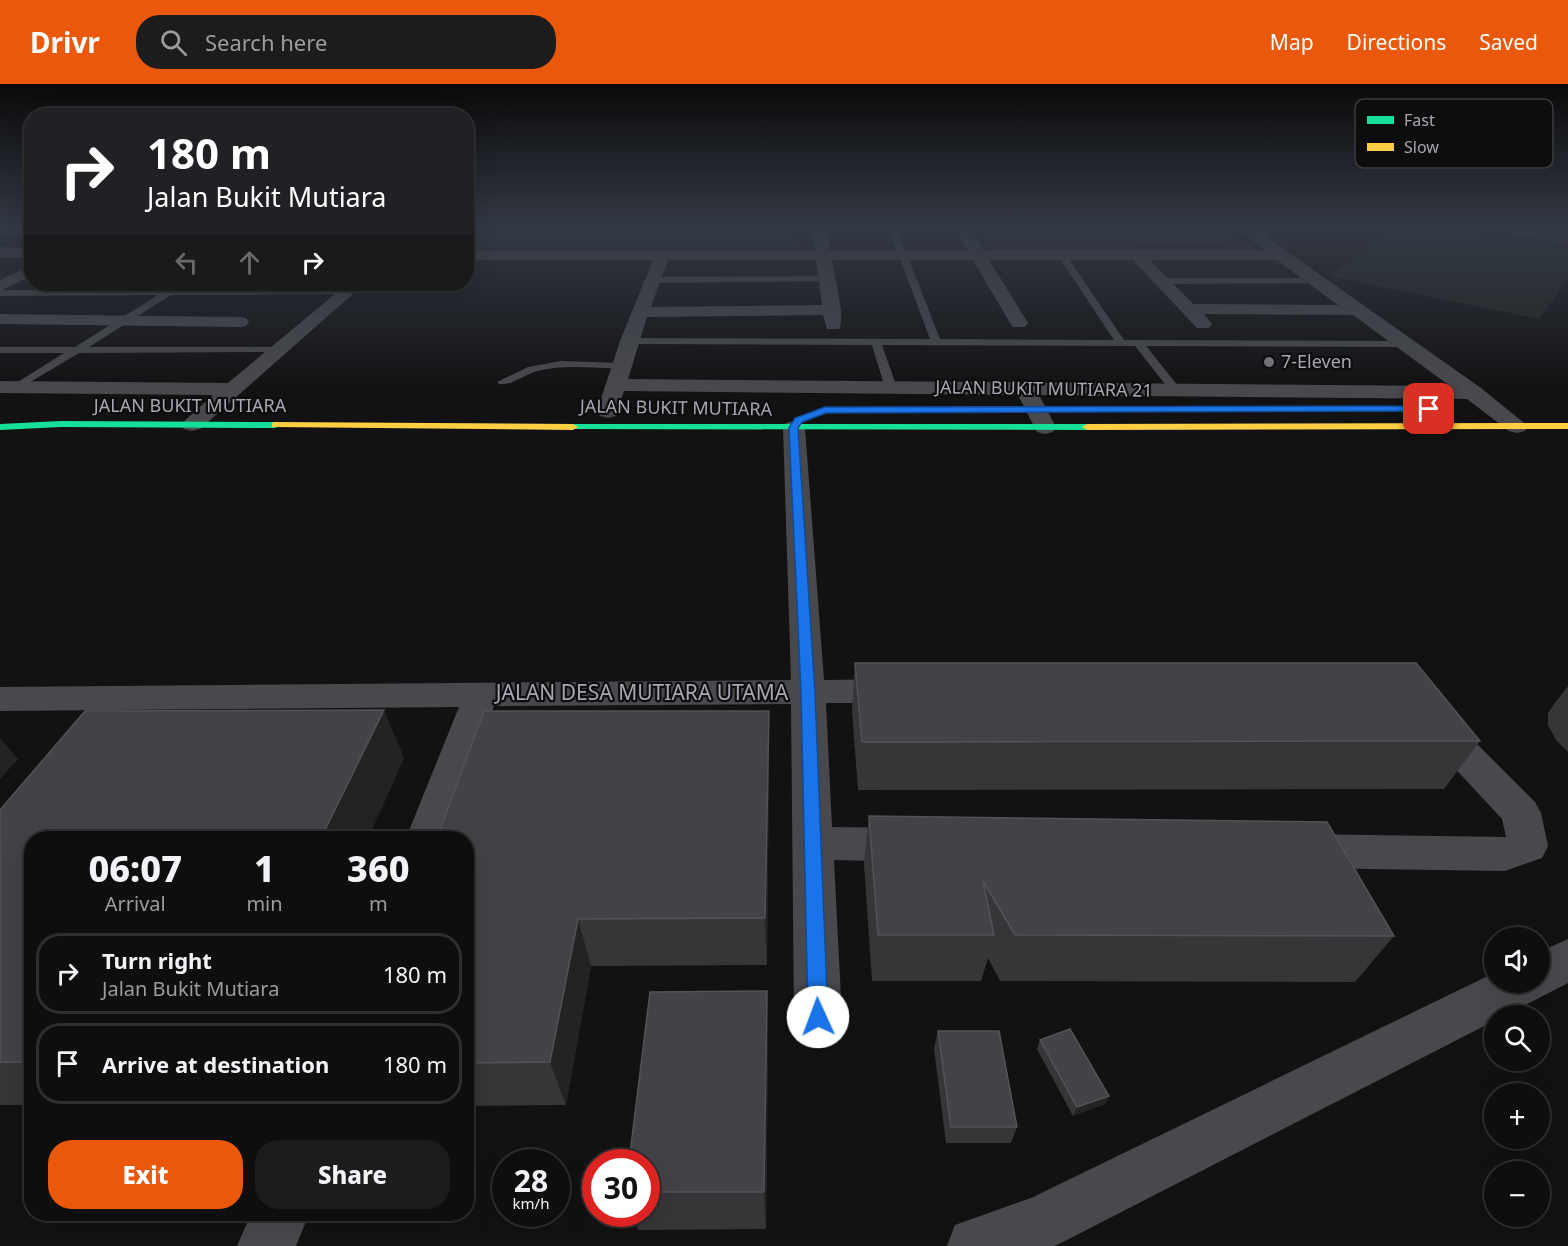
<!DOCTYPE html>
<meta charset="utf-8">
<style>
:root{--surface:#0e0e0e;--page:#1c1c1c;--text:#f1f3f6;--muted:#9b9c9e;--line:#2e2e2e;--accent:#ea580c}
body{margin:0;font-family:"Noto Sans",sans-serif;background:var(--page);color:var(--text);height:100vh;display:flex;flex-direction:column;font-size:22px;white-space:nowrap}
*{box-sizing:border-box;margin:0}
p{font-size:20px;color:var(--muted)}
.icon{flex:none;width:33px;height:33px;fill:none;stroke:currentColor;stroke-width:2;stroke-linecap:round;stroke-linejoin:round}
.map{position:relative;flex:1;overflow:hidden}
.sheet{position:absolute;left:24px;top:747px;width:450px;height:390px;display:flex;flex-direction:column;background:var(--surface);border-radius:24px;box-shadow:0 6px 24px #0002,0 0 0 2px var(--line)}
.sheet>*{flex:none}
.hud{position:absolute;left:24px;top:24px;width:450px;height:183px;border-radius:24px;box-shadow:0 6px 24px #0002,0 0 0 2px var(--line);background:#202124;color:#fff;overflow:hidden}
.tools{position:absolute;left:1484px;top:843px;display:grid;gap:12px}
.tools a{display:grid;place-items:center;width:66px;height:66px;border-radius:50%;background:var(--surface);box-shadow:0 6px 24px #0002,0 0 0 2px var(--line);font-size:30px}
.speed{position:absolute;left:492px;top:1065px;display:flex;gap:12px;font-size:30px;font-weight:700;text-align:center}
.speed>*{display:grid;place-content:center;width:78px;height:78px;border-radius:50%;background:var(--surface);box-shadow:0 6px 24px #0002,0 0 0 2px var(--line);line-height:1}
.speed small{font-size:15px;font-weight:400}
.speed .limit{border:9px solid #d22;background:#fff;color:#111}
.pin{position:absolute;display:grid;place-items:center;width:51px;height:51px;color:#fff;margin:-26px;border-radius:12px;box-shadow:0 3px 9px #0006}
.me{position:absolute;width:66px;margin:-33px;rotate:358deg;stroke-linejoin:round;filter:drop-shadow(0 0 4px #0008)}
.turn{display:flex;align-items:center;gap:21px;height:126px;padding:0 24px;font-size:27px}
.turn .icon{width:78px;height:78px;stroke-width:2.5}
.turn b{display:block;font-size:42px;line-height:51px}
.lanes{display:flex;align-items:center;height:57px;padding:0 24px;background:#0003;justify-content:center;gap:30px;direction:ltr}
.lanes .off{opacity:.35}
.eta{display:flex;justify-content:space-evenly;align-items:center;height:102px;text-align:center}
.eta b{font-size:36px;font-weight:800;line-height:42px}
.action{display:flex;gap:12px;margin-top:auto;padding:12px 24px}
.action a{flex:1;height:69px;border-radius:24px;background:var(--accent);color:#fff;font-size:24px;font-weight:800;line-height:69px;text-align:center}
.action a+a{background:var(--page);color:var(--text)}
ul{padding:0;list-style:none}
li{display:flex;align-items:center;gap:18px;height:81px;margin:0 12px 9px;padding:0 12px;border:3px solid var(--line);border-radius:24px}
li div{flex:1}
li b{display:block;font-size:22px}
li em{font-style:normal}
header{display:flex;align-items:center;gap:36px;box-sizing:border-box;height:84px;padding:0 30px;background:var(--accent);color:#fff}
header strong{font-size:28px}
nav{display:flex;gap:33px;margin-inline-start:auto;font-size:21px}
.search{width:420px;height:54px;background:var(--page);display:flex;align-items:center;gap:15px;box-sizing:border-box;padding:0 21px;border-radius:24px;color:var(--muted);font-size:22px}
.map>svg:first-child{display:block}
.built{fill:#1f1f21}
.green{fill:#1f2420}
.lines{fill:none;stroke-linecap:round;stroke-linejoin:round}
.path{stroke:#4a4a4d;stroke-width:1.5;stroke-dasharray:1.5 2;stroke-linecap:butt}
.lane{fill:#48494c;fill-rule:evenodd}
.street{fill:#48494c;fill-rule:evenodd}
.fast{fill:#16e098;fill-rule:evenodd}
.slow{fill:#ffcf43;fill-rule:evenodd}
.wall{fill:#363639}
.shaded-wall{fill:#232324}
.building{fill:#424346;stroke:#525257;stroke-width:1.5}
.route{fill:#1a73e8;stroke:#114b97;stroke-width:1.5}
.poi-dot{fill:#72737a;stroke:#0d0d0e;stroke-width:2}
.labels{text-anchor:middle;stroke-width:4.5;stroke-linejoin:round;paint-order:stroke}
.far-poi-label{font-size:18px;fill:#a5a7b2;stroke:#0d0d0e;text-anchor:start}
.far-street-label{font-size:18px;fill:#a5a7b2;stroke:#0d0d0e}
.street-label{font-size:21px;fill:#a5a7b2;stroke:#0d0d0e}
.key{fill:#0d0d0e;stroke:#3b3b3f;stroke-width:1.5}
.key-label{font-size:16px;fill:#a5a7b2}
</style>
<header>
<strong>Drivr</strong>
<div class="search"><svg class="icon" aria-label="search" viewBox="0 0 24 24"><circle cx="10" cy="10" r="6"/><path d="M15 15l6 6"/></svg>Search here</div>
<nav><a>Map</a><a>Directions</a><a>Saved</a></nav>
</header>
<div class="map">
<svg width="1568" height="1162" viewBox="0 0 1568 1162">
<rect width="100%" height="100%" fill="#121213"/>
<path class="built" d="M974,142h250l34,25 -269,-1z"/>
<path class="green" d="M467,142h327v23l-327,-1z
M1398,142h32l138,23v30l-29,40 -210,-43z"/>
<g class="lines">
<path class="path" d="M538,149l5,-7"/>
<path class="lane" d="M888,142h8l44,113 174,1 -57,-86 4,-2h3l60,88 282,1 5,3 -5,3 -260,-1 36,45 -6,3 -4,-1 -37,-47 -253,-1 15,43 -6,3 -6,-3 -13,-43 -243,-1 -5,-3 5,-3 301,1z
M0,146h32v4h-32z
M829,192l4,3 -1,2 -179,2 -4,-3 4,-3z
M1315,194l4,3 -1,2 -156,1 -4,-3 4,-3z
M345,205l5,3 -2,2 -177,1 -82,52h193l1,2 -5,3 -199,1 -62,37 -4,-1v-4l51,-32h-64v-6h75l83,-52 -158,1v-6z
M561,277l61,2 5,3 -5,3c-29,-1 -60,-5 -88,3 -11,4 -24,14 -35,12l-2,-2 31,-15z"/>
<path class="street" d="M812,142h14l4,24h138l-14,-24h14l15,24h282l-30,-24h16l230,162 47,38 -3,5 -8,2 -8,-2 -42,-32 -428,-4 17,32 -3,5 -8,2 -8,-2 -19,-37 -394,-4 -8,25 -8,2 -8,-2 -3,-5 23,-70 33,-81h-187v-10h349zM668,176h148l6,45 -171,2zM832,176h141l37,63 3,4h12l3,-4 -39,-63h144l64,68h12l3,-4 -8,-10 149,1 97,71 -822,-7 19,-62 176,-2 4,14h12c7,-11 -5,-55 -7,-69zM1150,176h127l61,45 -145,-1z
M0,163l32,1v10l-32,-1z
M32,181v11l-32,15v-11z
M347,200h17l-164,145 -8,2 -8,-2 -3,-5 32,-29 -213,-2v-12l228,2z
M0,230l240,3 6,1 3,4 -3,4 -6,1 -240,-3z
M794,337l8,2 3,5 19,252 74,-1 12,4 5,8 -5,8 -12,4h-72l6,124 78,1 14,5 6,12 -6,12 -14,5 -76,-2 8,158 -7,16 -17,7 -17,-7 -7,-16 -3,-314 -297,2 -48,132h-40l53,-131 -459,4v-24l791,-7 -8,-252 3,-5z
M1437,629l13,4 85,85 6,11 7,33 -6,12 -37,13 -205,-3 -15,-5 -6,-12 6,-12 15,-5 206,3 -4,-18 -78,-84 -5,-9 5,-9z
M1568,855v44l-64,33h-10v5l-433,222 -7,3h-107l8,-21 76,-27 463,-225v9h45v-30z
M251,1130h58l-13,32h-59z"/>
<path class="fast" d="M61,337l214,1 5,3 -5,3 -214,-1 -61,3v-6z
M573,340h514l5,3 -5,3 -517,-1v-4z"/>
<path class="slow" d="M275,338l298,2 5,3 -5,3 -301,-3v-4z
M1568,339v6l-481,1 -5,-3 5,-3z"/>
</g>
<path class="wall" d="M985,142h244l-5,16h-88l-5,-6h-128l-4,-6h-12z
M1460,142h108v18z
M855,579l625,78 -36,48 -586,1 -6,-79z
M1568,602v66l-12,-12 -8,-15v-12l6,-9z
M769,627v48l-2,206 -176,1 -25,139 -100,1v-268z
M404,674l-36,80h-336v267h-32v-295z
M869,732l525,120 -39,46 -355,-1 -12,-23 -7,23h-109l-8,-117z
M767,907l1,45 -2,193 -128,1 -5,-16h13v-52z
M938,947l79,96 -6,16h-65l-12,-94z
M1040,956l69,56 -4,8 -32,12 -36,-67z"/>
<path class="shaded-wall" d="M384,626l20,48 -36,80h-47z
M769,627v48l-2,206 -2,-47z
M0,654l18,21 -18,20z
M578,835l13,47 -25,139 -16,-43z
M767,907l1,45 -2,193 -2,-37z
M1109,1012l-4,8 -32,12 4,-9z"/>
<path class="building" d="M1543,142h25v4z
M855,579h561l64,78 -618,1z
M384,626l-63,128h-289v224h-32v-252l85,-99z
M484,627h285l-4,207 -187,1 -28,143 -84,1v-225h-29z
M869,732l458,6 67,114 -379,-1 -32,-54 11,54h-116z
M767,907l-3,201h-118v-30h-17l21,-170z
M1070,945l39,67 -32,11 -37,-67z
M938,947h61l18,96h-66z"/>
<linearGradient id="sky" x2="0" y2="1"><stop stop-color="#0a0a0a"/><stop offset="0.47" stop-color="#333944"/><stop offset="1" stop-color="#333944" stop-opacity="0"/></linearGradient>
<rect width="1568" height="304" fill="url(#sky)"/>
<path class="route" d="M1429,322l5,3 -2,2 -606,2 -24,9 -4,6 17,264 13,325 -3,7 -7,3 -7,-3 -3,-7 -7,-325 -12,-264 6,-10 30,-11z"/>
<circle class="poi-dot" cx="1269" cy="278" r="6"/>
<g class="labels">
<g class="far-poi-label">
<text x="1281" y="284">7-Eleven</text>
</g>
<g class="far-street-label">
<text transform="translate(1044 305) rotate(1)" y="6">JALAN BUKIT MUTIARA 21</text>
<text x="190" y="328">JALAN BUKIT MUTIARA</text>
<text transform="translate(676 324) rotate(1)" y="6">JALAN BUKIT MUTIARA</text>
</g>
<g class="street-label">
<text x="642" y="616">JALAN DESA MUTIARA UTAMA</text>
</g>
</g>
<rect x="1355" y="15" width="198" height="69" rx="9" class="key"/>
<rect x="1367" y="32" width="27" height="8" fill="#16e098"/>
<rect x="1367" y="59" width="27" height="8" fill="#ffcf43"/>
<g class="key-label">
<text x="1404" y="42">Fast</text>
<text x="1404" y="69">Slow</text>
</g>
</svg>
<div class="tools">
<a><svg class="icon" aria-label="sound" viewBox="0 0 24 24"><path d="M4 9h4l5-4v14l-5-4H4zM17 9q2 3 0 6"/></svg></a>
<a><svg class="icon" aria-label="search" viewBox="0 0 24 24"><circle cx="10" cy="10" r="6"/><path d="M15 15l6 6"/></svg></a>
<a>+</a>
<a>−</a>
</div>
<div class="speed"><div>28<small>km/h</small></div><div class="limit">30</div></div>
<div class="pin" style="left:1429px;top:325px;background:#d93025"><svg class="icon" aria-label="arrive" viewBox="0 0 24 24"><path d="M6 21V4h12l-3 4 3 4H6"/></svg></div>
<svg class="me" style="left:818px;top:933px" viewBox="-20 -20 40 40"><circle r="19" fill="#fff"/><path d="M0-13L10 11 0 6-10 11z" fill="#1a73e8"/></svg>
<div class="hud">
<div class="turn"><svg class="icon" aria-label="right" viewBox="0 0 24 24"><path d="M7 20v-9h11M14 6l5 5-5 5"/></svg><div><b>180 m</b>Jalan Bukit Mutiara</div></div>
<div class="lanes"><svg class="icon off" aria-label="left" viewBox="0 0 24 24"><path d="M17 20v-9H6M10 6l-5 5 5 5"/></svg><svg class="icon off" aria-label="ahead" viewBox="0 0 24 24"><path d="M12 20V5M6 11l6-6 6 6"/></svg><svg class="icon" aria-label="right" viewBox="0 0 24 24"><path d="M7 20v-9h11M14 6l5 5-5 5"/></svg></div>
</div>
<section class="sheet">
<div class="eta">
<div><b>06:07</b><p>Arrival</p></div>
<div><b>1</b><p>min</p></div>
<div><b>360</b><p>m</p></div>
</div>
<ul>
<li><svg class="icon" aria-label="right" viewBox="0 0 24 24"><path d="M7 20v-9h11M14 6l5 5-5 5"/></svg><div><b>Turn right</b><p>Jalan Bukit Mutiara</p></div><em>180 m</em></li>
<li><svg class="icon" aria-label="arrive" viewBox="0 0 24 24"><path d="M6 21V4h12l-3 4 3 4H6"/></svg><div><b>Arrive at destination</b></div><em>180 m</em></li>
</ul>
<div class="action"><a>Exit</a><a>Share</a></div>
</section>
</div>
